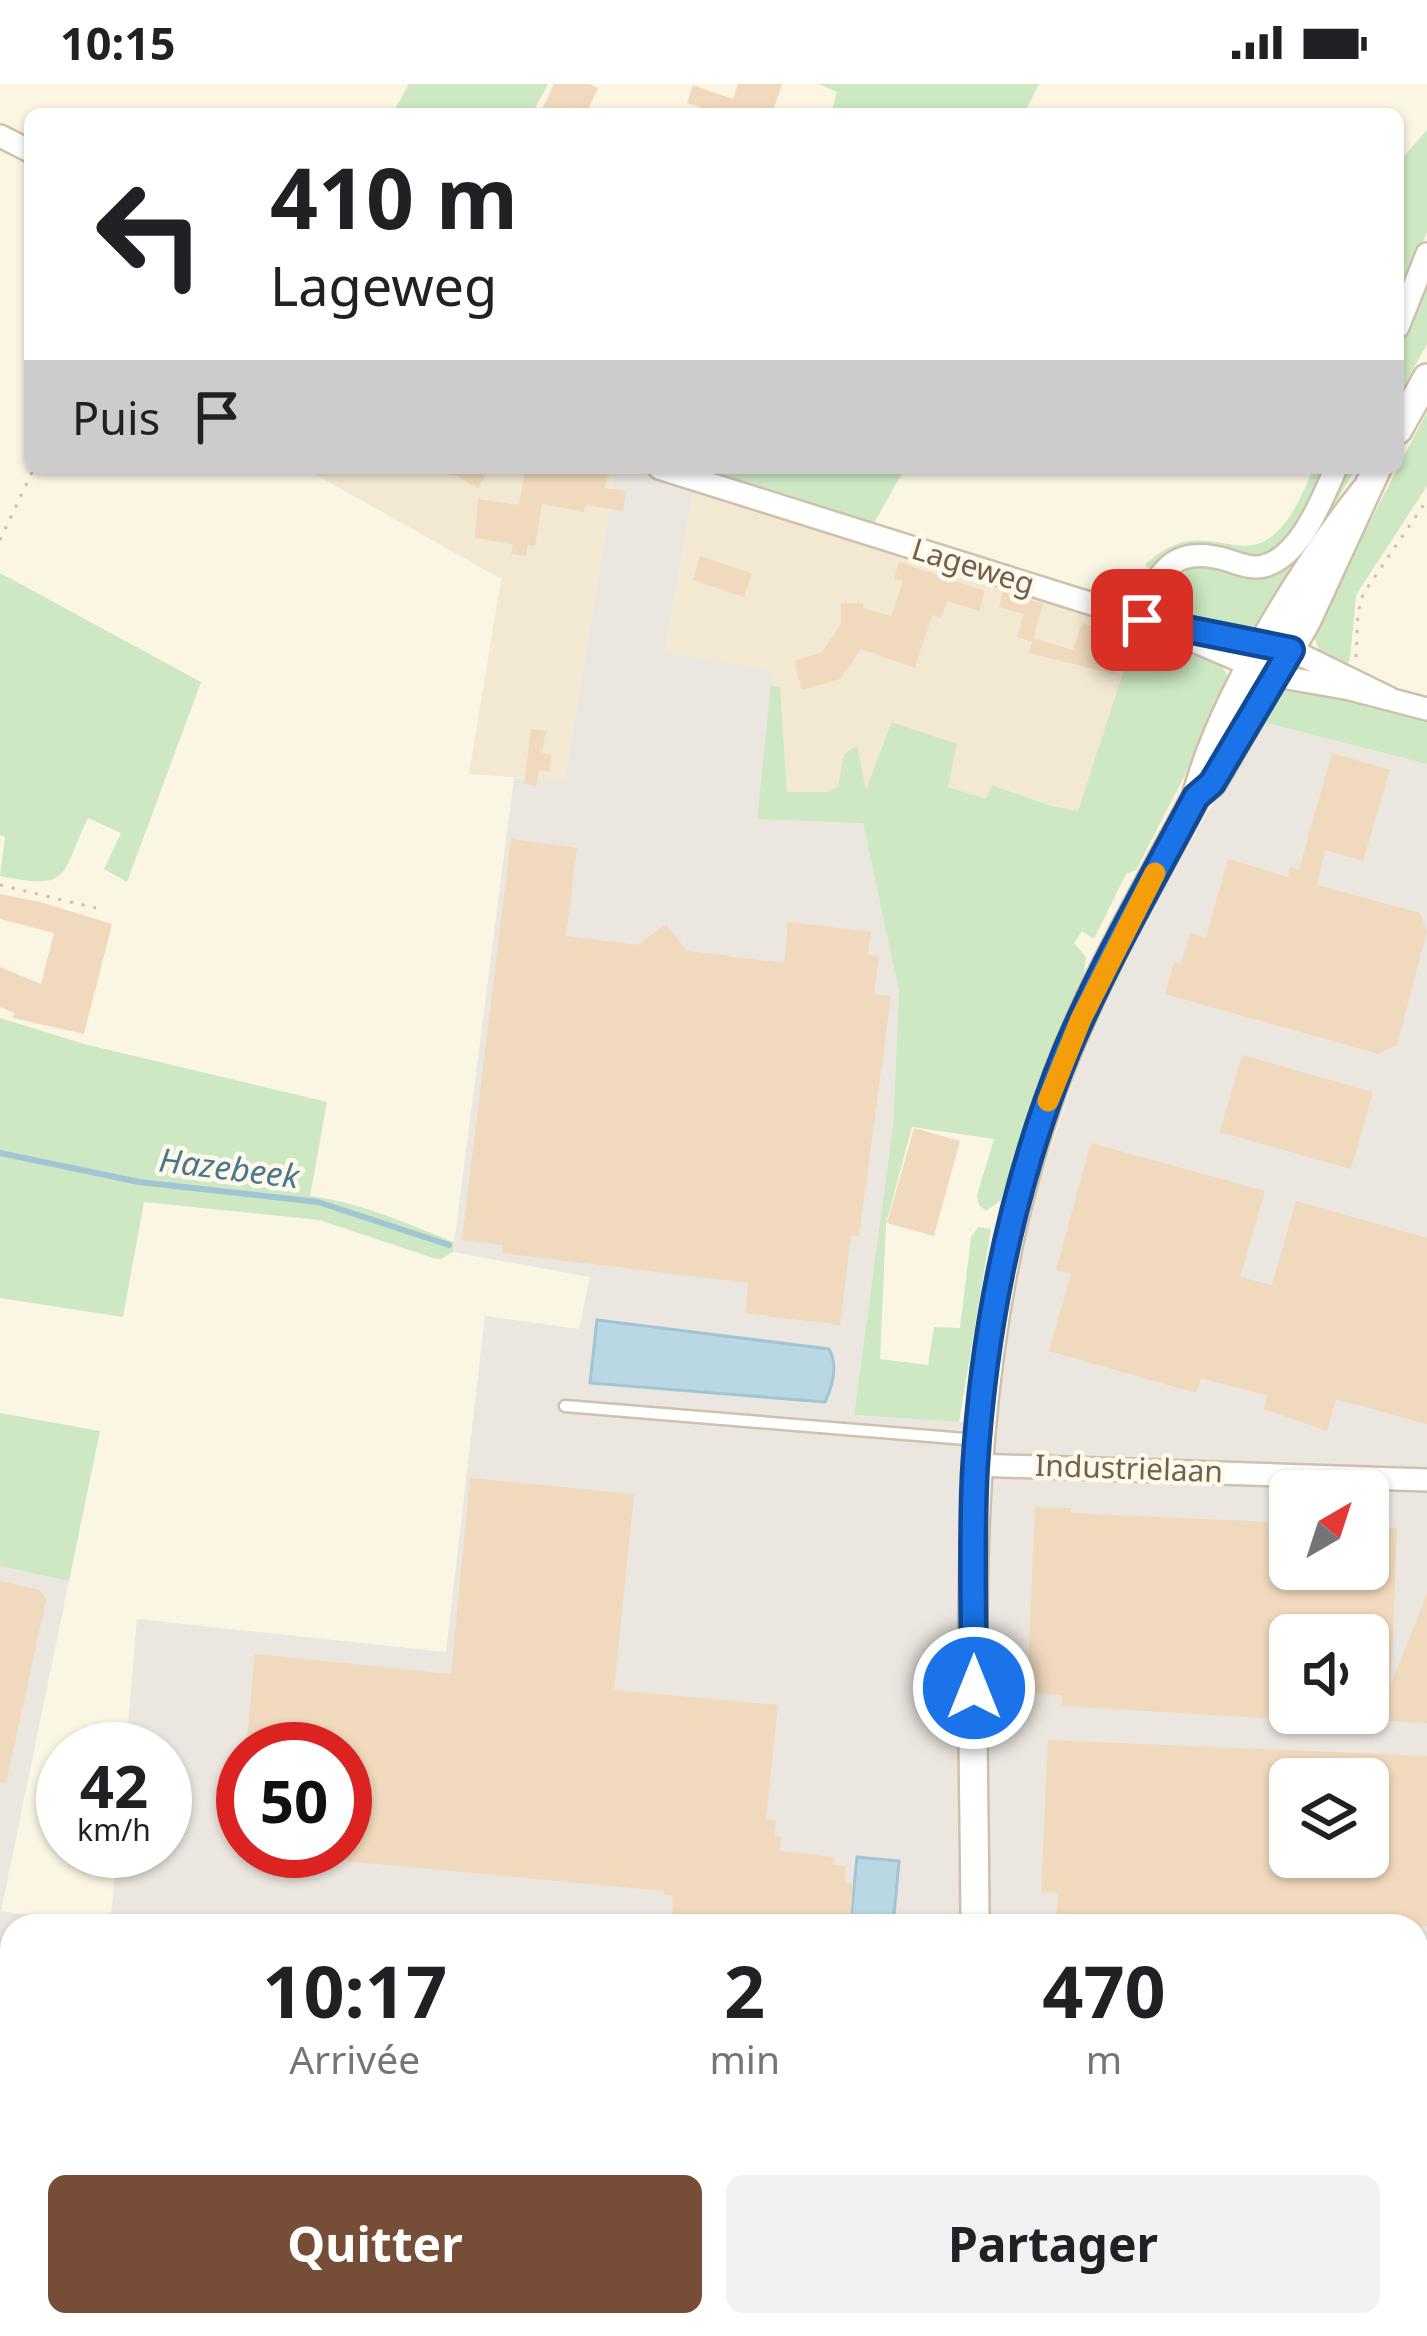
<!DOCTYPE html>
<html lang="fr">
<meta charset="utf-8">
<style>
:root{--surface:#fff;--page:#f2f2f2;--text:#202124;--muted:#757577;--accent:#764e37}
body{margin:0;font-family:"Noto Sans",sans-serif;background:var(--page);color:var(--text);height:100vh;display:flex;flex-direction:column;font-size:45px;white-space:nowrap}
*{box-sizing:border-box;margin:0}
p{font-size:39px;color:var(--muted)}
.icon{flex:none;width:66px;height:66px;fill:none;stroke:currentColor;stroke-width:2;stroke-linecap:round;stroke-linejoin:round}
.map{position:relative;flex:1;overflow:hidden}
.drawer{position:absolute;left:0px;top:1830px;width:1428px;height:423px;display:flex;flex-direction:column;background:var(--surface);border-radius:36px 36px 0 0;box-shadow:0 3px 9px #0004}
.drawer>*{flex:none}
.hud{position:absolute;left:24px;top:24px;width:1380px;height:366px;border-radius:18px;box-shadow:0 3px 9px #0004;background:#fff;color:var(--text);overflow:hidden}
.needle{width:78px;rotate:39deg}
.buttons{position:absolute;left:1269px;top:1386px;display:grid;gap:24px}
.buttons a{display:grid;place-items:center;width:120px;height:120px;border-radius:18px;background:var(--surface);box-shadow:0 3px 9px #0004;font-size:60px}
.speed{position:absolute;left:36px;top:1638px;display:flex;gap:24px;font-size:60px;font-weight:700;text-align:center}
.speed>*{display:grid;place-content:center;width:156px;height:156px;border-radius:50%;background:var(--surface);box-shadow:0 3px 9px #0004;line-height:1}
.speed small{font-size:30px;font-weight:400}
.speed .limit{border:18px solid #d22;background:#fff;color:#111}
.pin{position:absolute;display:grid;place-items:center;width:102px;height:102px;color:#fff;margin:-51px;border-radius:24px;box-shadow:0 6px 18px #0006}
.me{position:absolute;width:132px;margin:-66px;rotate:0deg;stroke-linejoin:round;filter:drop-shadow(0 0 9px #0008)}
.turn{display:flex;align-items:center;gap:42px;height:252px;padding:0 48px;font-size:54px}
.turn .icon{width:156px;height:156px;stroke-width:2.5}
.turn b{display:block;font-size:84px;line-height:102px}
.then{display:flex;align-items:center;height:114px;padding:0 48px;background:#0003;gap:24px;font-size:45px}
.eta{display:flex;justify-content:space-evenly;align-items:center;height:204px;text-align:center}
.eta b{font-size:72px;font-weight:700;line-height:84px}
.action{display:flex;gap:24px;margin-top:auto;padding:24px 48px}
.action a{flex:1;height:138px;border-radius:18px;background:var(--accent);color:#fff;font-size:48px;font-weight:700;line-height:138px;text-align:center}
.action a+a{background:var(--page);color:var(--text)}
.status{display:flex;justify-content:space-between;align-items:center;height:84px;padding:0 60px;background:var(--surface);direction:ltr}
.status svg{height:33px;fill:currentColor}
.map>svg:first-child{display:block}
.residential{fill:#f3e9d3}
.industrial{fill:#ebe6df;fill-rule:evenodd}
.green{fill:#cde8c3}
.water{fill:#bad8e4;stroke:#a0c5d5;stroke-width:3}
.lines{fill:none;stroke-linecap:round;stroke-linejoin:round}
.stream{stroke:#a0c5d5;stroke-width:6}
.building{fill:#f0d9bd;fill-rule:evenodd}
.service-casing{stroke:#cec1ae;stroke-width:15}
.minor-casing{stroke:#cec1ae;stroke-width:26}
.tertiary-casing{stroke:#cec1ae;stroke-width:28}
.secondary-casing{stroke:#cfc0a9;stroke-width:32}
.path{stroke:#d4bca0;stroke-width:3;stroke-dasharray:3 9;stroke-linecap:butt}
.service{stroke:#fff;stroke-width:10}
.minor{stroke:#fff;stroke-width:21}
.tertiary{stroke:#fff;stroke-width:24}
.secondary{stroke:#fff;stroke-width:27}
.route-casing{stroke:#114b97;stroke-width:30}
.route{stroke:#1a73e8;stroke-width:21}
.slow{stroke:#f59e0b;stroke-width:21}
.labels{text-anchor:middle;stroke-width:9;stroke-linejoin:round;paint-order:stroke}
.street-label{font-size:30px;fill:#735f4b;stroke:#fef9ea}
.water-label{font-size:33px;font-style:italic;fill:#49788c;stroke:#fef9ea}
</style>
<div class="status"><b>10:15</b><svg viewBox="0 0 49 12"><path d="M0 12V9h3v3zM5 12V6h3v6zM10 12V3h3v9zM15 12V0h3v12zM26 1h20v11H26zM47 4h2v5h-2z"/></svg></div>
<div class="map">
<svg width="1427" height="2252" viewBox="0 0 1427 2252">
<rect width="100%" height="100%" fill="#fbf6e4"/>
<path class="residential" d="M304,384h312l-51,313 -96,-7 32,-195z
M694,404l444,138 -60,185 -30,-6 -55,-20 -7,14 -38,-12 -58,-64 -25,70 -9,-48 -12,10 -6,31 -9,6h-42l-7,-105 -9,-1 1,-14 -107,-21z"/>
<path class="industrial" d="M616,384h13l65,20 -29,163 108,21 -16,147 106,3 36,170 -6,134 -39,289 138,9 34,-201 60,-181 74,-149 102,-171 165,42v1572h-1415l-12,-18v-752l69,15 -68,330 106,15h-95v399h1404v-399h-1306l7,-75h48v-102h-39l11,-130 309,33 39,-336 94,13 11,-52 -137,-25 61,-474 51,2zM1290,1407h78v78h-78zM1290,1551h78v78h-78zM243,1665h102v102h-102zM1290,1695h78v78h-78z"/>
<path class="green" d="M409,0h139l-16,30h-140z
M819,0h220l-15,30h-193l6,-22z
M1427,46v102l-29,71v-140z
M1427,181v79l-29,53v-61z
M1427,328v74l-71,109 -6,64 -4,8 -25,-13 -9,-21z
M683,384h222l-31,55 247,76 7,-4 8,-17 9,12 -8,16 -4,1z
M1314,384h14c-12,27 -24,62 -48,81 -27,20 -96,17 -130,21l-5,-5c52,-51 89,-3 123,-26 24,-16 34,-46 46,-71z
M1342,384h14l-92,155 -17,6 -31,-6 -2,6 -56,-14 -3,-21 35,-34 73,10z
M0,489l201,109 -74,200 -23,-13 17,-36 -33,-15c-28,57 -15,73 -88,58l5,-39 -5,-2z
M1138,542c32,12 86,22 93,60l-95,184 -10,4 -32,65 -12,-8 -8,12 12,14 -3,25 -26,53 -56,165 -15,11 -7,-6 -2,-10 17,-56 -82,-12 -26,97 -6,135 48,6 6,-38 26,1 11,-91 7,-10 13,2 -32,193 -105,-7 39,-289 6,-134 -36,-169 -106,-4 14,-133 9,1 7,105h41l10,-6 6,-32 13,-9 9,45 25,-68 66,22 -9,43 38,12 6,-14 56,20 30,6z
M1292,599l135,35v46l-165,-42 15,-33z
M0,934l84,26 243,58 -17,94c50,6 97,28 144,46l-1,10 -12,7 -8,-1 -114,-38 -175,-18 -21,115 -123,-19z
M0,1329l100,18 -31,150 -69,-15z"/>
<path class="water" d="M597,1236l232,29c9,16 4,36 -4,53l-235,-19z
M857,1773l42,4 -6,65h-43z"/>
<g class="lines">
<path class="stream" d="M0,1069l139,29 179,20 131,43"/>
</g>
<path class="building" d="M554,0h35l9,4 -12,26h-46z
M738,0h44l-10,30h-51l-34,-11 6,-18 40,14z
M443,384h47l-12,20z
M546,384h64l-5,20 21,3 -3,20 -37,-6 -2,7 -42,-8 -7,42 -7,-1 -2,11 -15,-2 2,-10 -38,-6 3,-39 41,6 6,-34 20,3z
M700,472l52,17 -8,24 -51,-17z
M899,478l86,29 -6,20 -32,-10 -6,17 -9,-3 -17,53 -54,-19 -21,30 -38,11 -8,-29 28,-9 19,-28v-21h22v5l28,8 12,-35 -9,-2z
M1003,508l40,12 -11,38 -15,-5 7,-23 -25,-7z
M1082,539l44,14 -12,37 -85,-21 4,-15 40,12z
M531,645l15,2 -4,22 10,2 -3,17 -10,-2 -3,16 -12,-2z
M1332,669l58,17 -27,91 -38,-11 -8,35 103,28 7,18 -30,114 -18,9 -214,-60 9,-32 7,2 9,-31 16,5 22,-79 60,18 2,-10 9,3z
M511,755l66,9 -11,88 72,9 28,-21 21,27 97,12 4,-41 83,10 -3,23 11,1 -5,38 17,2 -32,240 -8,-1 -11,90 -95,-12 3,-30 -246,-30 1,-8 -41,-5z
M0,810l40,8 72,22 -28,110 -71,-16 1,-5 -14,-6v-40l41,17 13,-51 -54,-14z
M1242,971l131,37 -22,77 -131,-37z
M914,1044l46,13 -26,95 -47,-13z
M1091,1059l174,48 -25,86 32,8 24,-84 131,37v186l-91,-25 -9,32 -63,-22 4,-13 -67,-18 -5,15 -147,-42 22,-77 -15,-4z
M470,1394l164,16 -20,196 164,15 -12,114 10,1 -2,16 7,1 -1,14 54,6 -1,8 13,1 -1,16 8,1 -2,32 -9,-1 -1,12h-69l-100,-9 1,-21 -9,-1v-4l-319,-30v-112h-99l9,-95 196,20z
M1035,1423l36,1v5l200,9 -2,47h99v-43l29,2 -6,156 36,-90v129l-59,-3v-85h-78v81l-28,2 -200,-12v-11l-35,-2z
M0,1497l40,9 6,10 -40,183 -6,-1z
M1048,1656l379,16v170h-371l2,-33 -17,-1zM1290,1695h78v78h-78z"/>
<g class="lines">
<defs>
<path id="service" d="M565,1322l413,34"/>
<path id="minor" d="M0,52l30,15
M1398,243l29,-73
M659,384l500,157 132,25 98,48
M1142,536c13,-48 31,-76 85,-60 13,4 24,9 37,6 37,-10 58,-67 72,-98
M1187,554l89,38 74,13 77,20
M976,1381l451,15"/>
<path id="tertiary" d="M0,2247l3,5"/>
<path id="secondary" d="M1398,346l29,-52
M1203,706l9,-7 94,-161 71,-154
M975,1842c-1,-289 -22,-567 80,-844 37,-100 91,-192 141,-285 26,-98 105,-225 168,-305
M940,2252l2,-11"/>
</defs>
<use href="#service" class="service-casing"/>
<use href="#minor" class="minor-casing"/>
<use href="#tertiary" class="tertiary-casing"/>
<use href="#secondary" class="secondary-casing"/>
<path class="path" d="M0,456l34,-72
M1356,573l2,-44 5,-19 64,-94
M0,801l96,23"/>
<use href="#service" class="service"/>
<use href="#minor" class="minor"/>
<use href="#tertiary" class="tertiary"/>
<use href="#secondary" class="secondary"/>
</g>
<g class="lines">
<defs>
<path id="route" d="M974,1604c0,-73 -3,-147 1,-220 9,-142 38,-286 92,-418 37,-87 85,-170 129,-253l16,-14 79,-133 -149,-30"/>
</defs>
<use href="#route" class="route-casing"/>
<use href="#route" class="route"/>
<path class="slow" d="M1048,1017l33,-82 74,-146"/>
</g>
<g class="labels">
<g class="street-label">
<text transform="translate(973 483) rotate(17)" y="10">Lageweg</text>
<text transform="translate(1129 1385) rotate(2)" y="10">Industrielaan</text>
</g>
<g class="water-label">
<text transform="translate(229 1084) rotate(7)" y="12">Hazebeek</text>
</g>
</g>
</svg>
<div class="buttons">
<a><svg class="needle" viewBox="-14 -14 28 28"><path d="M0-13l5 13h-10z" fill="#e53935"/><path d="M0 13l5-13h-10z" fill="#757577"/></svg></a>
<a><svg class="icon" aria-label="sound" viewBox="0 0 24 24"><path d="M4 9h4l5-4v14l-5-4H4zM17 9q2 3 0 6"/></svg></a>
<a><svg class="icon" aria-label="layers" viewBox="0 0 24 24"><path d="M12 4l9 5-9 5-9-5zM3 14l9 5 9-5"/></svg></a>
</div>
<div class="speed"><div>42<small>km/h</small></div><div class="limit">50</div></div>
<div class="pin" style="left:1142px;top:536px;background:#d93025"><svg class="icon" aria-label="arrive" viewBox="0 0 24 24"><path d="M6 21V4h12l-3 4 3 4H6"/></svg></div>
<svg class="me" style="left:974px;top:1604px" viewBox="-20 -20 40 40"><circle r="17" fill="#1a73e8" stroke="#fff" stroke-width="3"/><path d="M0-11L8 9 0 5-8 9z" fill="#fff"/></svg>
<div class="hud">
<div class="turn"><svg class="icon" aria-label="left" viewBox="0 0 24 24"><path d="M17 20v-9H6M10 6l-5 5 5 5"/></svg><div><b>410 m</b>Lageweg</div></div>
<div class="then">Puis<svg class="icon" aria-label="arrive" viewBox="0 0 24 24"><path d="M6 21V4h12l-3 4 3 4H6"/></svg></div>
</div>
<section class="drawer">
<div class="eta">
<div><b>10:17</b><p>Arrivée</p></div>
<div><b>2</b><p>min</p></div>
<div><b>470</b><p>m</p></div>
</div>
<div class="action"><a>Quitter</a><a>Partager</a></div>
</section>
</div>
